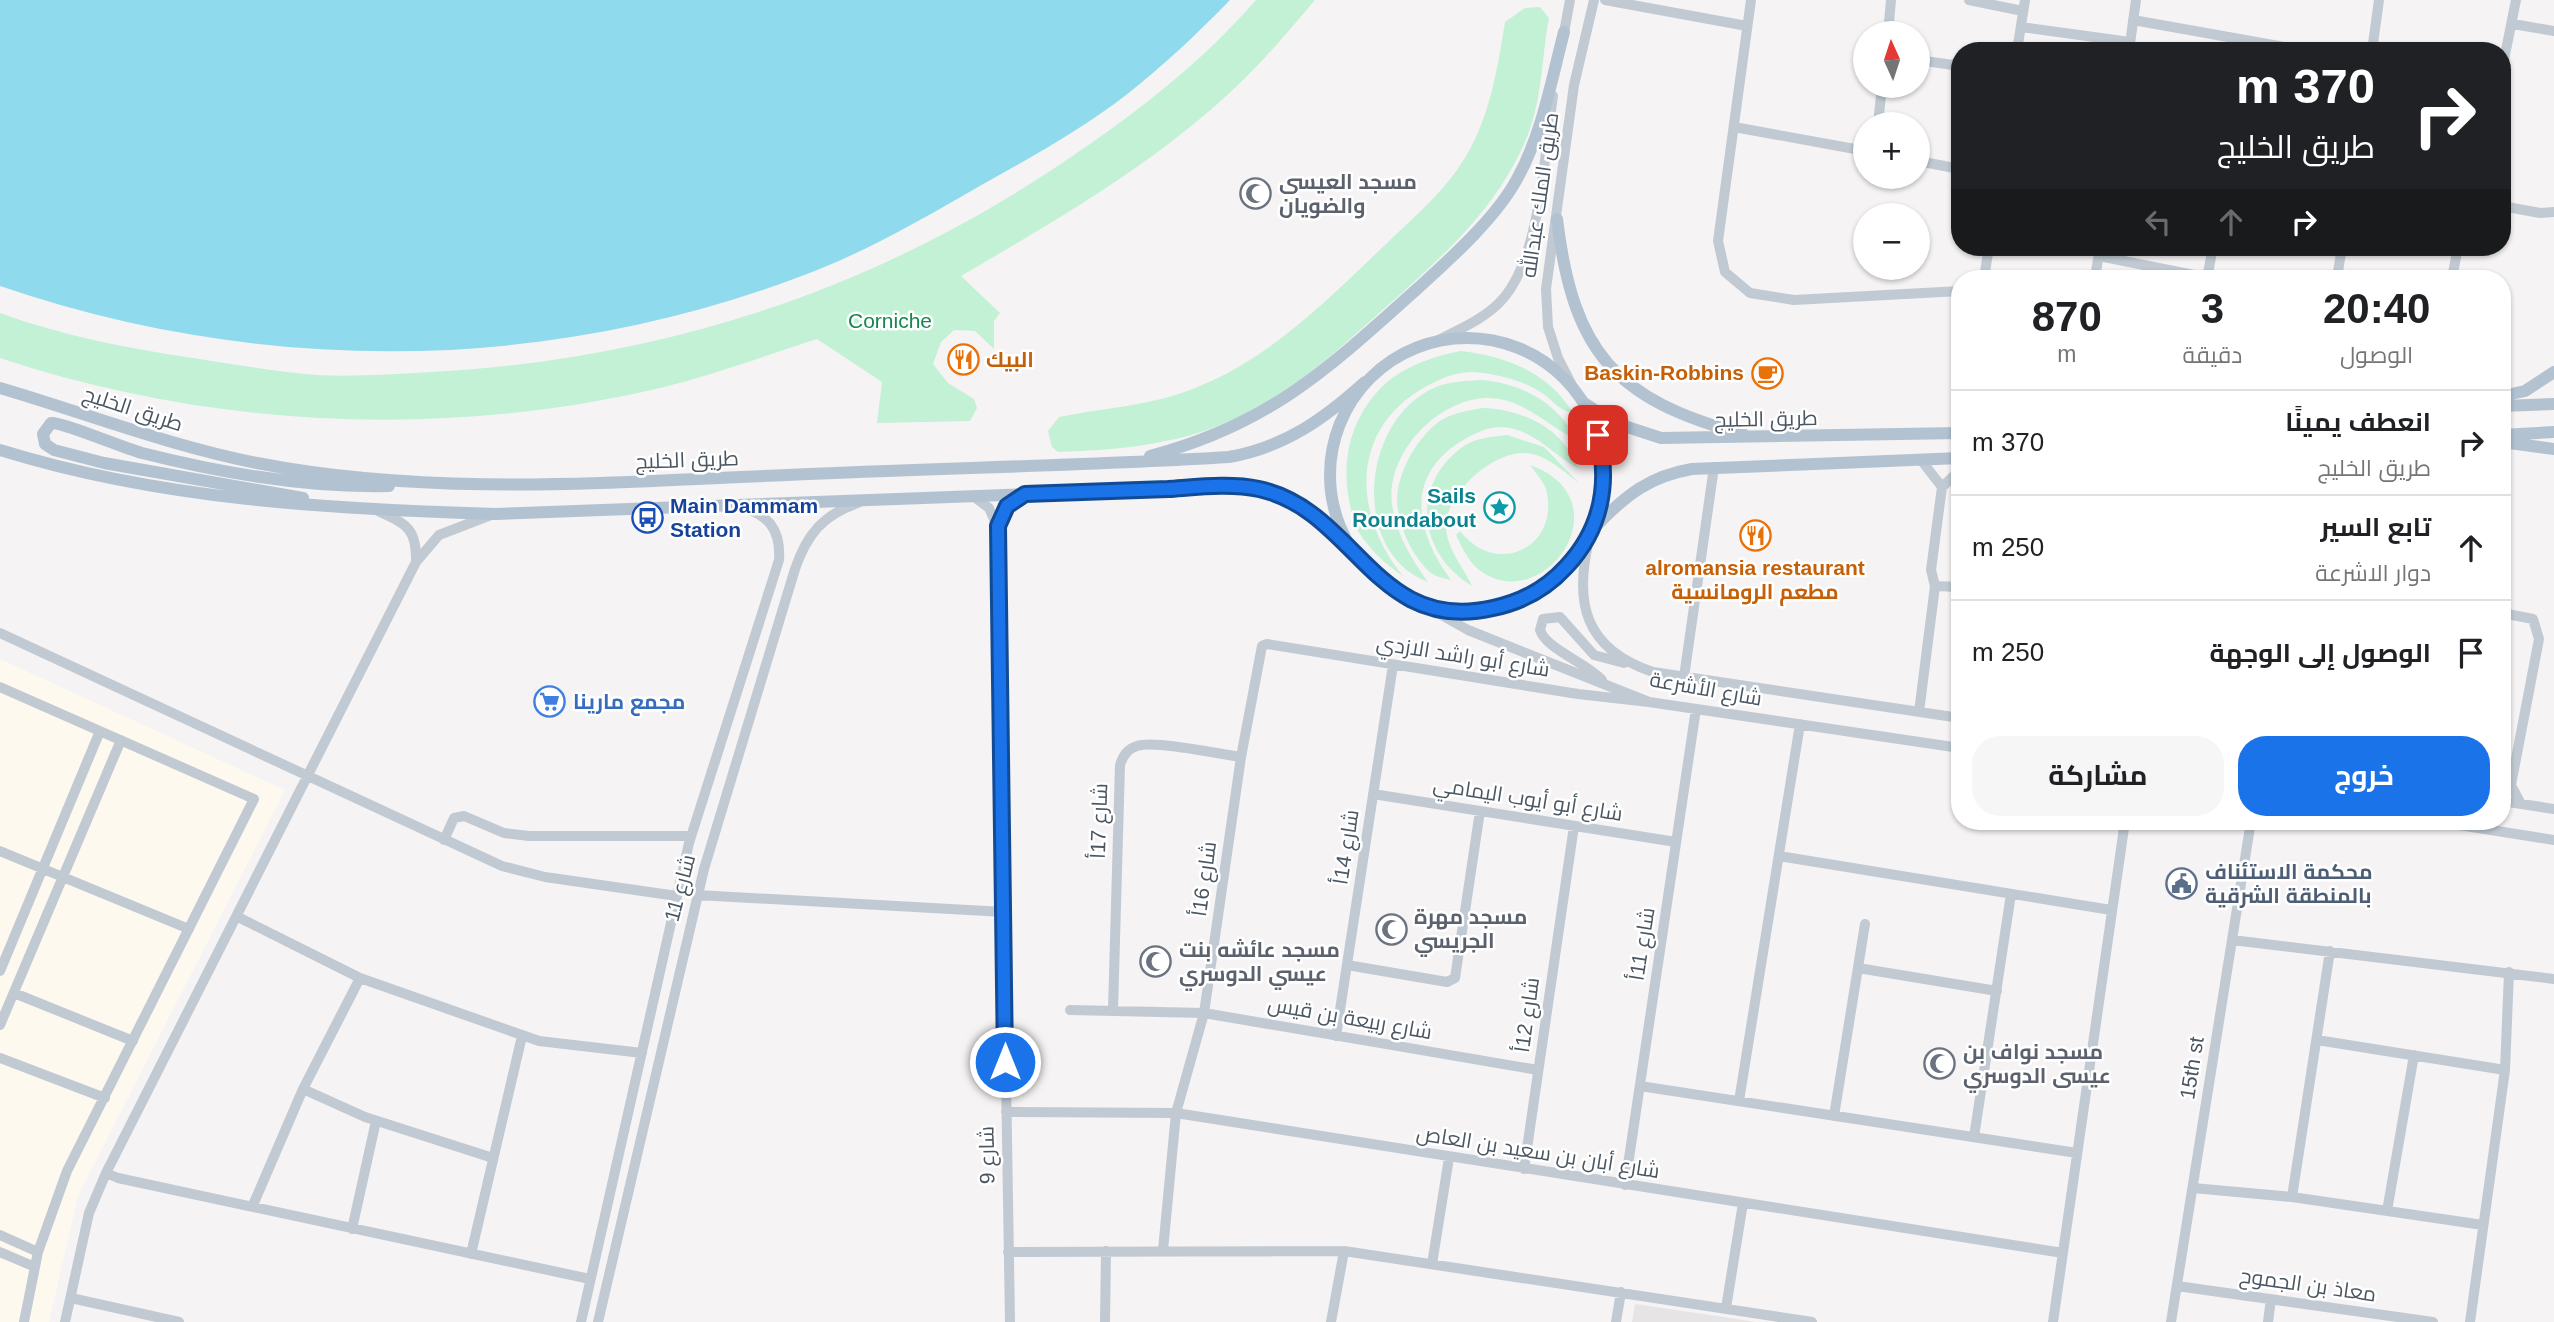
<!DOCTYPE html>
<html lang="ar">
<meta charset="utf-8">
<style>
:root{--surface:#fff;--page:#f6f6f6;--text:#202124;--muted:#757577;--line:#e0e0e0;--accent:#1a73e8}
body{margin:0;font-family:Arial,Cairo,sans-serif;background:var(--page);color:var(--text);direction:rtl;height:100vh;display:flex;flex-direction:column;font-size:26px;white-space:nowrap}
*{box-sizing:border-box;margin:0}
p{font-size:23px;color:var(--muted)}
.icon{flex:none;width:38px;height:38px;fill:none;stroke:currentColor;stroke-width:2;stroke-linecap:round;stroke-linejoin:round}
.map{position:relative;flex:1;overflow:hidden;direction:ltr}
.details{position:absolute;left:1951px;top:270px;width:560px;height:560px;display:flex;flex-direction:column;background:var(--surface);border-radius:28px;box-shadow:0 2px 5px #0004;direction:rtl}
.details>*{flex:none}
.banner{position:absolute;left:1951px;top:42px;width:560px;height:214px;border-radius:28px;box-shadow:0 2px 5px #0004;direction:rtl;background:#202124;color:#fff;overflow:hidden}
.needle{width:46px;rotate:357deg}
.buttons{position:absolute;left:1853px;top:21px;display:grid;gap:14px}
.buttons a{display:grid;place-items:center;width:77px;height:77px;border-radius:50%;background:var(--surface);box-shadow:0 2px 5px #0004;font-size:35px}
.pin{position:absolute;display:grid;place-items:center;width:60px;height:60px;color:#fff;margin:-30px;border-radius:14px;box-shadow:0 4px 10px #0006}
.me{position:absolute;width:77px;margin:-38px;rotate:0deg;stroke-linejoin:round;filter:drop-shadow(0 0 5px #0008)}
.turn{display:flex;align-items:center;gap:24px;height:147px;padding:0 21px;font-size:32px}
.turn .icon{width:91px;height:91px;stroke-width:2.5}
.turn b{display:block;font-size:49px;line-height:60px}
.lanes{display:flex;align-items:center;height:66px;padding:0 21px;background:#0003;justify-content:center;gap:35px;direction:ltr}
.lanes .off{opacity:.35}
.eta{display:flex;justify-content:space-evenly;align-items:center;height:119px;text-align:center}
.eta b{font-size:42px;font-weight:700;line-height:49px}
.cta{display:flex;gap:14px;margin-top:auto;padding:14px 21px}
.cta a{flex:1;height:80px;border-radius:28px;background:var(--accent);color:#fff;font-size:28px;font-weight:700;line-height:80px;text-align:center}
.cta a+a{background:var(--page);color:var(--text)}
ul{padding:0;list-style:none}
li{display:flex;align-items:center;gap:21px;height:105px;padding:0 21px;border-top:2px solid var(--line)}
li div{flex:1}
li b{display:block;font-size:26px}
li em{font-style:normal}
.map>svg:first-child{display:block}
.commercial{fill:#fdf9ef}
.education{fill:#e6e4e5}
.green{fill:#c3f1d5}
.water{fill:#90daee}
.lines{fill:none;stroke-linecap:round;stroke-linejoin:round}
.minor{stroke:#c1cad2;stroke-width:10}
.major{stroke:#b3c2d1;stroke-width:12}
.route-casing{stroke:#114b97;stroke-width:18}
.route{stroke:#1a73e8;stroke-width:12}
.labels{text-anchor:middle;stroke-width:5;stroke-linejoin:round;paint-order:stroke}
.worship-label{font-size:21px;font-weight:bold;fill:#5b616d;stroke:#fff;text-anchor:start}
.street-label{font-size:21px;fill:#4a5661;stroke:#fff}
.park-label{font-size:21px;fill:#17864f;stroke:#fff}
.food-label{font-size:21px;font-weight:bold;fill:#c56008;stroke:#fff;text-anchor:start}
.culture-label{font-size:21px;font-weight:bold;fill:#0d838f;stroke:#fff;text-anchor:end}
.transit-label{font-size:21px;font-weight:bold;fill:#164399;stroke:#fff;text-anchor:start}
.shop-label{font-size:21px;font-weight:bold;fill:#366cbe;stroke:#fff;text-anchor:start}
.service-label{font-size:21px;font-weight:bold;fill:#4e5e75;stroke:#fff;text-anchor:start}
</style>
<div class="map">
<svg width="2554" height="1322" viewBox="0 0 2554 1322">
<rect width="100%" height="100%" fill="#f5f3f3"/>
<path class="commercial" d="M0,659l285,131 -207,406 -29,126h-49z"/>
<path class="education" d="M1635,1304l82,12 39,6h-124z"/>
<path class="green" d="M1256,0h59c-28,33 -57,68 -90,97 -79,72 -172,125 -264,179l39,37 -6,8v28l-19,-18 -21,-1 -13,12 -8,22 15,19 26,16 3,9 -7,13 -93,2 5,-41 -65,-43c-52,17 -104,36 -157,49 -217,51 -449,40 -660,-30v-45c63,23 127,35 193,45 41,6 82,14 123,17 38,2 78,-1 116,-3 235,-13 447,-83 642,-217 66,-45 129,-94 182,-155z
M1540,7l9,11c-8,42 -6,79 -22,119 -29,71 -85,120 -141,170 -54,48 -102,94 -171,120 -50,19 -104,23 -157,25l-6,-5 -4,-16 11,-14c44,-9 89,-11 131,-27 78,-29 136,-89 195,-145 30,-29 65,-58 85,-96 21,-39 28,-83 35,-127l20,-14z
M1460,351c46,5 88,21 113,62 -14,-2 -20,-13 -31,-20 -17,-12 -50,-21 -72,-21 -21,1 -42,12 -59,24 -63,46 -53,126 -8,180 -18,-12 -33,-26 -45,-45 -5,-7 -6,-17 -8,-26 -9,-41 -1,-83 29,-115 20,-22 52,-33 81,-39z
M1483,380c43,5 74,23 95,61 -30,-15 -56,-44 -92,-43 -50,2 -100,56 -94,106 4,30 19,54 36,78 -78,-29 -68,-163 8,-195 14,-6 32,-6 47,-7z
M1482,408c40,1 81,20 96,60 -24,-12 -39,-34 -68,-40 -19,-4 -35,5 -50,14 -57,36 -43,92 -9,138 -7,-2 -15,-3 -20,-7 -21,-18 -38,-57 -33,-84 5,-25 19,-49 38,-65 13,-11 31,-13 46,-16z
M1507,435l37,12 35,36c-13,-10 -30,-25 -46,-29 -35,-9 -88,38 -87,73 1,23 17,39 26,59 -53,-32 -62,-99 -11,-138 13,-10 30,-11 46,-13z
M1530,465c94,34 18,146 -45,109 -15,-8 -22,-25 -29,-39l4,-4c35,46 98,18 87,-38 -2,-11 -11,-19 -17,-28z"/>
<path class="water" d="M0,0h1230c-32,33 -68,67 -104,95 -45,35 -98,64 -148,92 -57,33 -116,67 -179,90 -257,97 -539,98 -799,9z"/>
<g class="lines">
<path class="minor" d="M1605,0l142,26
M1751,0l-33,241 7,31 25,21 44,7 166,-9
M1969,0l54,11
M2133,20l174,31
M2513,24l41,7
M2021,27l109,15
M1888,33l3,-33
M1563,38l7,-38
M2017,51l8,-51
M2129,51l7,-51
M2372,51l7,-51
M1918,60l42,6
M2502,70l14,-70
M1878,124l4,-38
M1734,127l132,24
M1918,161l42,8
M2502,206l38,7 14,-1
M2099,256l110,22
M1984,278l5,-31
M2095,278l5,-31
M2207,278l6,-31
M2337,278l5,-31
M2452,278l6,-31
M1439,340c20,-11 43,-20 60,-37 42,-41 45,-149 54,-207
M1576,393l-18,-35 -10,-31 -2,-38 28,-204 20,-85
M1921,460l21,27
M973,496l16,12 8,18 13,796
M378,511c28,13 39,17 38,51
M997,526l10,-20 17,-11
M1590,536c-17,66 -6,113 63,136l307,46
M1935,586l-4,-16 11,-83 18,-17
M1420,603l48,27 181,72 311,46
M2502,613l31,6 6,20 -28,146
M0,633l502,233 43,11 132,19
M1684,677l30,-210
M1602,680c-15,-17 -56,-31 -62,-50l3,-11 17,-2 34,38 30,8
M0,687l254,112 -187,372 -29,81 -14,70
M1919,712l16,-126 25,1
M2502,791l9,-6 10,19
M1373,794l303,48
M2502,801l52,8
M2434,821l120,19
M444,840l10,-22 10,-2 40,17 25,3h162
M0,851l189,78
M1779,856l332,54
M697,895l307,17
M238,917l122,61 179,63 103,12
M2232,940l322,39
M1347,965l100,17 8,-4 25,-167
M1858,968l139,23
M0,971l100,-240
M14,993l119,48
M1070,1010l134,3 334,57
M1113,1010l7,-245c3,-9 7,-16 17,-19 18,-6 82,8 104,11
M0,1025l121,-285
M1336,1036l57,-371
M2317,1040l188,30
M0,1058l105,40
M1640,1086l437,67
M303,1089l62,28 128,41
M1739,1101l61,-377
M1006,1112l170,1 887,140
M1834,1116l31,-192
M1974,1137l37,-243
M1524,1169l50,-343
M106,1173l12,5 472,101
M1625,1185l71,-476
M2193,1188l99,9 191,28
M2292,1197l38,-246
M253,1205l50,-116 57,-111
M2387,1211l27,-156
M352,1229l24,-108
M0,1235l38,17
M1163,1250l13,-137 28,-100 37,-256 21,-111 5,-2 311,50 71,8
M0,1252l35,15
M1008,1252l336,-1 468,71
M471,1254l51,-218
M1432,1264l17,-106
M2177,1286l256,36
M71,1298l108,24
M1726,1308l17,-105
M65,1322l24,-109 17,-40 310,-611 23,-27 52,-20
M581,1322l108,-479 90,-283c2,-30 -10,-46 -40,-53
M598,1322l106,-453 91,-300c12,-35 28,-54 63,-66
M1105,1322l1,-71
M1331,1322l13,-71
M1616,1322l5,-30
M2053,1322l72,-501
M2171,1322l80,-501
M2268,1322l3,-23
M2470,1322l35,-252 4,-98"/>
<path class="major" d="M1557,219c16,133 58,181 186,215
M1330 475a137 137 0 1 1 274 0a137 137 0 1 1-274 0Z
M0,388c85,25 170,58 257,75 174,34 355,19 530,12 147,-7 295,-9 442,-18 56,-10 95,-38 136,-75
M2502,396l23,-5 29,-19
M1584,403l31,20 46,15 299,-5
M2502,406l52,-2
M2502,435l52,-3
M2502,442l52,7
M0,450c161,50 329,59 496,64l745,-28c54,8 81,32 116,71
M1150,456c119,-31 179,-88 267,-167 33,-30 79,-71 100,-110 25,-45 34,-97 47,-147
M303,498l-199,-35 -50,-13 -9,-6 -2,-10 8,-11c12,-1 72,25 91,30 79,20 165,35 247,33
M1597,525c29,-30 53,-49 95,-56l268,-11"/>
</g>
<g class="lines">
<defs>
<path id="route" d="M1005,1062l-7,-536 9,-20 18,-12c48,-2 96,-3 143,-5 30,-2 62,-6 91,0 97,21 116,146 234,119 29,-6 53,-19 73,-41 35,-37 44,-83 32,-132"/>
</defs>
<use href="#route" class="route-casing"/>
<use href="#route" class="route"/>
</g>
<defs>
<symbol id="mosque-ring" viewBox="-11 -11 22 22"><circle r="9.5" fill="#fff" stroke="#6b7280" stroke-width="1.5"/><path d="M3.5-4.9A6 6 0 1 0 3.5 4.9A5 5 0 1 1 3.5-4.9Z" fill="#6b7280"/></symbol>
<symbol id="restaurant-ring" viewBox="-11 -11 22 22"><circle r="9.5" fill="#fff" stroke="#e8710a" stroke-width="1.5"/><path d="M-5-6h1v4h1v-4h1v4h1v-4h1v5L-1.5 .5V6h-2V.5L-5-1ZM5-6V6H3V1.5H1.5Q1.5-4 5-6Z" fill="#e8710a"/></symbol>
<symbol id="cafe-ring" viewBox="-11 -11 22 22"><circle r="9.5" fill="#fff" stroke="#e8710a" stroke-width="1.5"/><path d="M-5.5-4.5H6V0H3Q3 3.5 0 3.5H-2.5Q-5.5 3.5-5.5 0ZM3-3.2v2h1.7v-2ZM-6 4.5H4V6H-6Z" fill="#e8710a"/></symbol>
<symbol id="sight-ring" viewBox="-11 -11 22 22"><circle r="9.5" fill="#fff" stroke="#0f9aa8" stroke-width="1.5"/><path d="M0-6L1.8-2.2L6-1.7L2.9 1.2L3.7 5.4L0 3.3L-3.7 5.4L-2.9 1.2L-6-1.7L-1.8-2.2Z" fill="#0f9aa8"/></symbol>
<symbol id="bus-ring" viewBox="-11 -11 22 22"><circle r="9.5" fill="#fff" stroke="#1a4fb4" stroke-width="1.5"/><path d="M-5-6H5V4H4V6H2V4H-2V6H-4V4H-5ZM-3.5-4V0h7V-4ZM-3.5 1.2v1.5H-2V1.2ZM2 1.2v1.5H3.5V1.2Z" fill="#1a4fb4"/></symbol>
<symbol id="supermarket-ring" viewBox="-11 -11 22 22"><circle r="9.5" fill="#fff" stroke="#3f7fe0" stroke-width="1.5"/><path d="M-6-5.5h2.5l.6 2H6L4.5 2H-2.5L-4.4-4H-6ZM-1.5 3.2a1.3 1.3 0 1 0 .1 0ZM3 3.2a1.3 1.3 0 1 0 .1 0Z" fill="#3f7fe0"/></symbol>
<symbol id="civic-ring" viewBox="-11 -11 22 22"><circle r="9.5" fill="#fff" stroke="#5c6f8a" stroke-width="1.5"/><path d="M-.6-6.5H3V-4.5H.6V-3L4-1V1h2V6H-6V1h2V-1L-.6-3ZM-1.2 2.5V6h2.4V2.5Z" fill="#5c6f8a"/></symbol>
</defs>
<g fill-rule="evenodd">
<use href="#mosque-ring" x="1238" y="176" width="35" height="35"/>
<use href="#restaurant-ring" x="946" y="342" width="35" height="35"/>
<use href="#cafe-ring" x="1750" y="356" width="35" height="35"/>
<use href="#sight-ring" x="1482" y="490" width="35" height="35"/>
<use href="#bus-ring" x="630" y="500" width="35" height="35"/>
<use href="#restaurant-ring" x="1738" y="518" width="35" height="35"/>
<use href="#supermarket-ring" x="532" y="684" width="35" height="35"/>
<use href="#civic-ring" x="2164" y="866" width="35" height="35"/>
<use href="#mosque-ring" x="1374" y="912" width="35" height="35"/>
<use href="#mosque-ring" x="1138" y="944" width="35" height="35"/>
<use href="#mosque-ring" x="1922" y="1046" width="35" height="35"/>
</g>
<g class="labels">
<g class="worship-label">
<text x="1279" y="189">مسجد العيسى<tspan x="1279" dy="24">والضويان</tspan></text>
<text x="1414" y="924">مسجد مهرة<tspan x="1414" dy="24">الجريسي</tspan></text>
<text x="1179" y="957">مسجد عائشه بنت<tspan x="1179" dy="24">عيسي الدوسري</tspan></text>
<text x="1963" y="1059">مسجد نواف بن<tspan x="1963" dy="24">عيسى الدوسري</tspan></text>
</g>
<g class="street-label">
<text transform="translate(1540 195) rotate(-82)" y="7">طريق الملك عبدالله</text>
<text transform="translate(133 409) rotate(18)" y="7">طريق الخليج</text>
<text transform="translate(1766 419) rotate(-1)" y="7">طريق الخليج</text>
<text transform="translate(687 460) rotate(-2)" y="7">طريق الخليج</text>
<text transform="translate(1463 656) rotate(9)" y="7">شارع أبو راشد الازدي</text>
<text transform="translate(1706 689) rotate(10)" y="7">شارع الأشرعة</text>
<text transform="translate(1528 799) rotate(9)" y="7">شارع أبو أيوب اليمامي</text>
<text transform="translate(1099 821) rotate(-88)" y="7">شارع 17أ</text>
<text transform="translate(1346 847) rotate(-81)" y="7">شارع 14أ</text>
<text transform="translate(1204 879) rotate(-82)" y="7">شارع 16أ</text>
<text transform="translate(680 888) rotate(-75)" y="7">شارع 11</text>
<text transform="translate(1642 944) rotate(-81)" y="7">شارع 11أ</text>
<text transform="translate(1527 1015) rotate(-82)" y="7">شارع 12أ</text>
<text transform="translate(1350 1018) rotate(10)" y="7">شارع ربيعة بن قيس</text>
<text transform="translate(2192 1068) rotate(-81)" y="7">15th st</text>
<text transform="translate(1538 1152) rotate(9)" y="7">شارع أبان بن سعيد بن العاص</text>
<text transform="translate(987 1155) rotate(-91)" y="7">شارع 9</text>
<text transform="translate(2308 1285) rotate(8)" y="7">معاذ بن الجموح</text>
</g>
<g class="park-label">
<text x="890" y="328">Corniche</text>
</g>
<g class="food-label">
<text x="986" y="367">البيك</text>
<text x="1744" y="380" text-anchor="end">Baskin-Robbins</text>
<text x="1755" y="575" text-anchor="middle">alromansia restaurant<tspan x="1755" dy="24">مطعم الرومانسية</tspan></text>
</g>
<g class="culture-label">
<text x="1476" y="503">Sails<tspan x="1476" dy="24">Roundabout</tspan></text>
</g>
<g class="transit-label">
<text x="670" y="513">Main Dammam<tspan x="670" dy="24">Station</tspan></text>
</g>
<g class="shop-label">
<text x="573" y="709">مجمع مارينا</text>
</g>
<g class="service-label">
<text x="2205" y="879">محكمة الاستئناف<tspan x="2205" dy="24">بالمنطقة الشرقية</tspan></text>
</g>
</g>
</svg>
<div class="buttons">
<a><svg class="needle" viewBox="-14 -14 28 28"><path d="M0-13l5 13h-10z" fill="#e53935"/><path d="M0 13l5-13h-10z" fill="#757577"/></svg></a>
<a>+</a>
<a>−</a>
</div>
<div class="pin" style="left:1598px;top:435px;background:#d93025"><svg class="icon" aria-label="arrive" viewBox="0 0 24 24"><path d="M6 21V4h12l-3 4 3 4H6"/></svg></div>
<svg class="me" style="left:1005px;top:1062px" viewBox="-20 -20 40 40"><circle r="17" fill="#1a73e8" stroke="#fff" stroke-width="3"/><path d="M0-11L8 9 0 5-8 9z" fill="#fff"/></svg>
<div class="banner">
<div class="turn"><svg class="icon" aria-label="right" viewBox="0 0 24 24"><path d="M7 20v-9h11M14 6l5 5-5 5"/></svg><div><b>370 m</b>طريق الخليج</div></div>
<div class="lanes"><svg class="icon off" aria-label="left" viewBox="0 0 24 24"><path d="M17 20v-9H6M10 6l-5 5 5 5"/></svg><svg class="icon off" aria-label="ahead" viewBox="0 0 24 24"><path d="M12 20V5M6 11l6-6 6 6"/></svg><svg class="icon" aria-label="right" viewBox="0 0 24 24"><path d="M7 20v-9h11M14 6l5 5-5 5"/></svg></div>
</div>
<section class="details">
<div class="eta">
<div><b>20:40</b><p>الوصول</p></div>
<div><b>3</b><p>دقيقة</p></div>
<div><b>870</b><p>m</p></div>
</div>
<ul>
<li><svg class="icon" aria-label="right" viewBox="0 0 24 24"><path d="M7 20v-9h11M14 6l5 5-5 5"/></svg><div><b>انعطف يمينًا</b><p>طريق الخليج</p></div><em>370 m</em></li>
<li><svg class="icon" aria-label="ahead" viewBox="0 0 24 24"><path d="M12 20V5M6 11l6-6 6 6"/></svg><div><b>تابع السير</b><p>دوار الاشرعة</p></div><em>250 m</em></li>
<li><svg class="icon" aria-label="arrive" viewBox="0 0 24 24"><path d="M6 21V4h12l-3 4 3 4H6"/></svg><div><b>الوصول إلى الوجهة</b></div><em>250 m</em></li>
</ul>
<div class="cta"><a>خروج</a><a>مشاركة</a></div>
</section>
</div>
